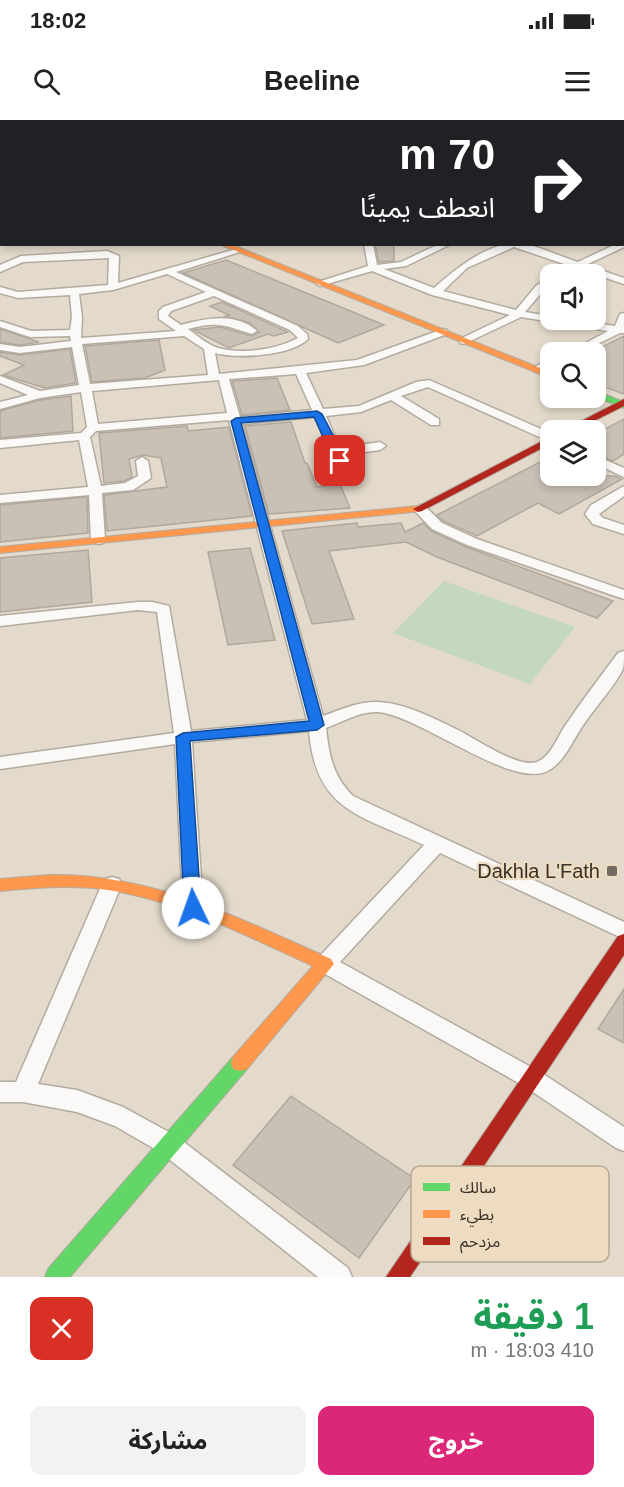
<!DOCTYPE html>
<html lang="ar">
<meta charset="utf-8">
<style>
:root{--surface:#fff;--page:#f2f2f2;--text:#222;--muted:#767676;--accent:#db2777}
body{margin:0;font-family:Arial,"Noto Sans Arabic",sans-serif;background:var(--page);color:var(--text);direction:rtl;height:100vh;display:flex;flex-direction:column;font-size:22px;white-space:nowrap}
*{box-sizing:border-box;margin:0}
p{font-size:20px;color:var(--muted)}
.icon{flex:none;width:33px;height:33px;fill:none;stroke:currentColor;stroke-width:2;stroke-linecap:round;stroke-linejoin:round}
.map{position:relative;height:1157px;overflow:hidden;direction:ltr}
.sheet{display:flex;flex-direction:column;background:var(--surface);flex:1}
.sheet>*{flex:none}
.hud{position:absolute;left:0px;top:0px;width:624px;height:126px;box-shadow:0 3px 9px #0003;direction:rtl;background:#202124;color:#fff;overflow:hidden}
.buttons{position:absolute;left:540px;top:144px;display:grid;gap:12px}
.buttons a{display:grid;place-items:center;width:66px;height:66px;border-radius:12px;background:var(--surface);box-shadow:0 3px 9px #0003;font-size:30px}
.pin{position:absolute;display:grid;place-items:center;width:51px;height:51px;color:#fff;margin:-26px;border-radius:12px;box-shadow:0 3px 9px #0006}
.me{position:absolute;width:66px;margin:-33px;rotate:357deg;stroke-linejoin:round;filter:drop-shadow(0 0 4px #0008)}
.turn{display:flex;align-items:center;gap:21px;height:126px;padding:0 30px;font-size:27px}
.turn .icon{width:78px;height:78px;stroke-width:2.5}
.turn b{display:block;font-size:42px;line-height:51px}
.round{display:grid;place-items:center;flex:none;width:63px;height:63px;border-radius:12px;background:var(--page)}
.head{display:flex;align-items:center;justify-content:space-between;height:102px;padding:0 30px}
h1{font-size:36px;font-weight:700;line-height:45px;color:#1e9e55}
.action{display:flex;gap:12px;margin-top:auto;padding:12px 30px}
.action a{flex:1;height:69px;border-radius:12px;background:var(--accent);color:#fff;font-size:24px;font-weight:700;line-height:69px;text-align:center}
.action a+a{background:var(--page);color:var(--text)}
.status{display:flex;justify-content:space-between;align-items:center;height:42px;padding:0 30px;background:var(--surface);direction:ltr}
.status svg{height:16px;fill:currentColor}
header{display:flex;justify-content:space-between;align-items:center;height:78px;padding:0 30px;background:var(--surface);font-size:27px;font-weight:700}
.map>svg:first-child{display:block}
.green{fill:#c4d8bf}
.building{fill:#c9c1b6;stroke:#b0a89d;stroke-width:1.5}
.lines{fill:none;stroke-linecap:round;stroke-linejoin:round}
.street-casing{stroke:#b2ab9f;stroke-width:3}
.fast-casing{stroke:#b2ab9f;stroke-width:2}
.slow-casing{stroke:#b2ab9f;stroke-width:2}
.jam-casing{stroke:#b2ab9f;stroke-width:2}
.street{fill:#fbf9f7;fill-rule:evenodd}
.fast{fill:#63d668;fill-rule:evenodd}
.slow{fill:#ff974d;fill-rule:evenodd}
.jam{fill:#b3261e;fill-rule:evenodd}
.route{fill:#1a73e8;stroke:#114b97;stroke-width:1.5}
.poi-dot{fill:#746c60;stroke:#eddcc1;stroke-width:2}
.labels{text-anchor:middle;stroke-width:4.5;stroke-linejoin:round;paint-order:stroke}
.poi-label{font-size:20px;fill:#383127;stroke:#eddcc1;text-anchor:end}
.key{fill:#eddcc1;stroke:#b7a993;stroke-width:1.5}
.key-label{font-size:16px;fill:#383127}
</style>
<div class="status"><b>18:02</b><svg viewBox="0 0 49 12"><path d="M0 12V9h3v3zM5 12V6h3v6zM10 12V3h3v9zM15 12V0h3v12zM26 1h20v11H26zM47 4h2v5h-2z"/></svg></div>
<header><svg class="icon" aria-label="menu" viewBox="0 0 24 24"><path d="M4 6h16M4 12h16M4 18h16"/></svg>Beeline<svg class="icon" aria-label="search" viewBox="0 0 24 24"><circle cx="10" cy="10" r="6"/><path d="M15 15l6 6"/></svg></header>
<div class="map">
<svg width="624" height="1157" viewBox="0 0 624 1157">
<rect width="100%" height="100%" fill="#e3dacb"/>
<path class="green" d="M444,461l131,46 -45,57 -137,-51z"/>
<path class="building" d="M375,124h19v17l-15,1z
M226,140l122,50 36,15 -46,18 -155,-70z
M222,182l66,30 -14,4 -6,-2 -39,14 -36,-18 27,-3 31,9 8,-4 -9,-9 -25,-7 4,-1 -19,-9z
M0,209l39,13 -19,3 -20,-3z
M624,216v58l-28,-10v-34z
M159,220l6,30 -20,8 -53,4 -7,-36z
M70,229l6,34 -31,5 -42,-13 21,-10 -24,-9v-4l20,3z
M277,258l13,32 -48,5 -10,-34z
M71,276l2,35 -73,7v-27l40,-11z
M624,299v35l-11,7 -17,-7v-20z
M291,302l14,41h2l10,24 23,-3 10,24 -81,6 -24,-88z
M187,306l1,5 41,-4 23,89 -145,15 -3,-36 63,-8 -6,-29 -18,-3 -14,4 3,18 -8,4 -20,2 -5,-50z
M550,337v19h65l7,3 -63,35 -21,-11 -61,33 -34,-15 -6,-6z
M87,377l1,36 -88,9v-37z
M357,403l1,4 43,-4 4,9 18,-9 8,8 35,16 147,54 -16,17 -160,-61 -31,-15 -77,9 25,68 -42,5 -30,-93z
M250,428l25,92 -47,5 -20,-93z
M88,430l4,52 -92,10v-54z
M624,869v54l-26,-14z
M291,976l124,83 -56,79 -126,-93z"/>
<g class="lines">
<defs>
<path id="street" d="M19,0h6v2h-6z
M160,0h42l-45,2z
M220,0l16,2h-15z
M348,0h9l-11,2z
M379,0l12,2h-11z
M400,0l11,2h-10z
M469,0l12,2h-11z
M563,0h36l3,2h-38z
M622,1h2v4l-4,-3z
M0,6h2v4h-2z
M622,13h2v4h-2z
M622,36h2v4h-2z
M0,51h2v4h-2z
M622,75h2v4h-2z
M0,81h2v4h-2z
M622,103h2v6h-2z
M0,104h2v6h-2z
M624,121v6l-38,18 38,13v6l-45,-15 -13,5h-10l14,-8 -56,-19 -47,21 -24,23 73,19 20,-24 14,-10v7l-25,29 25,4v4h21l44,6 5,-12 4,-1v20h-4l-39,19h-12l39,-21 -87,-14 -57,27 -4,-1v-4l50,-24 -78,-20 -60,-24 -52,15 -5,-3 53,-17 -4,-22h9l4,21 24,-3 38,-18h12l-45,22 -22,3 50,19c23,-20 57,-49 90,-44 18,3 37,13 54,18l38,-18h6z
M236,129l7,2 -67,21 122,54 9,8 1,5c-17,17 -70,20 -93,14l4,21 138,-14 86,-31 4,1v4l-83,31 -58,8 17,36 36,-3 57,-24 13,-2 121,53v8l-4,-1 -118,-53 -27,9 38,23v6h-8l-40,-25 -30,12 -35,4 14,32 40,-6 6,4 -6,4 -37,5 3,6 -6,4 -6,-4 -19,-44 -73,7 81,292c17,-6 34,-14 53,-14 27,0 57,16 82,28 16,8 61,39 79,32 15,-6 21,-27 30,-39 16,-24 34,-47 51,-70l6,-2c0,6 0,13 -1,18 -9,18 -26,36 -37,52 -12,16 -19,37 -35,48 -34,25 -129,-53 -173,-57 -18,-1 -36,10 -52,16 3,28 7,48 27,68l271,126v17l-184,-86 -100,109 200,110 84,55v24l-8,-3 -92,-62 -206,-116 -3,-6 3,-6 106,-113c-63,-30 -108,-33 -115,-114l-117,11 11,166 -3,6 -7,2 -7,-2 -3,-6 -8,-164 -175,25v-12l174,-24 -17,-121 -19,-2 -138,16v-10l138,-14h14l17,4 22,125 116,-11 -78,-300 -133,11 -6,6 11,49 24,-3 13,-7 -2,-15 6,-4 6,4 3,17 -18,12 -31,3 3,47 -2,3 -5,1 -7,-4 -2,-45 -89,8v-8l88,-8 -9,-47 -79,8v-8l81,-7 6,-6 -6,-35 -41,6 -40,11v-7l28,-7 -28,-12v-7l40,15 39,-6 -7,-38 -52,6 -20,-3v-6l20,3 51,-6 -1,-5 -40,1 -30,-10v-6l31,10 39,-1 2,-13 -2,-22 -52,3 -18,-5v-6l18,5 90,-7 1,-27 -86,4 -23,10v-7l21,-9 86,-5 12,5 -1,27zM167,154l39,18 -43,15 -4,4v8l17,12 -95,7 1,-21 -3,-23 34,-4zM214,176l76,34 8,8c-22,12 -59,17 -83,9 -9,-4 -19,-12 -27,-18 31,-8 35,-4 64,5l5,-3c-21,-19 -51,-13 -76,-6l-13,-9 3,-5zM184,216l20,13 4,26 -118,9 -8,-40zM296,254l16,36 -72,7 -11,-38zM219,260l8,33 -129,11 -6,-33z
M550,239v7l-14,6 -5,-3z
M596,336l28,12v9l-28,-13z
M624,366v10l-25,18 4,4 21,7v9l-31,-10 -8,-10 6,-9z
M420,385l5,1 17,17 35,16 147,51v9l-157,-54 -35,-16 -19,-20z
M112,757l7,2 3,5 -84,200 39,6 46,17 53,29 172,132 4,9h-34l-158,-125 -45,-26 -38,-14 -54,-10h-23v-20h16l86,-198 3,-5z"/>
<path id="fast" d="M250,0h7l-9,2z
M279,0h9l-11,2z
M596,271l28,11v6l-28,-11z
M240,935l7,2 2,6 -2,6 -177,208h-25l3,-8 185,-212z"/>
<path id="slow" d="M0,99h2v4h-2z
M219,124h11l320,128v6z
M418,386l5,3 -1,2 -422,42v-6z
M50,755c102,-2 190,44 281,84l3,5 -87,105 -7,2 -7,-2 -2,-6 2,-6 80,-91c-69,-31 -136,-67 -212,-77 -33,-4 -68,-1 -101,2v-12z"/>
<path id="jam" d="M624,279v7l-48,24h-12z
M550,317v7l-128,67 -4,1 -5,-3z
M624,814v21l-214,322h-24l232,-341z"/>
</defs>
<use href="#street" class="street-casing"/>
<use href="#fast" class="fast-casing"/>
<use href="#slow" class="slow-casing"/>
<use href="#jam" class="jam-casing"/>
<use href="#street" class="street"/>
<use href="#fast" class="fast"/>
<use href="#slow" class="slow"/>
<use href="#jam" class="jam"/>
</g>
<path class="route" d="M317,291l5,3 20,38 1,11 -9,-2 -20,-44 -73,6 83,302 -7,5 -127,11 11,167 -3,4 -5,2 -6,-2 -3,-4 -8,-171 7,-4 126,-12 -78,-300 5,-3z"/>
<rect class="poi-dot" x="606" y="745" width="12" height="12" rx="3"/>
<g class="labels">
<g class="poi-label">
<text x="600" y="758">Dakhla L'Fath</text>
</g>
</g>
<rect x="411" y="1046" width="198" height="96" rx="9" class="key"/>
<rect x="423" y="1063" width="27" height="8" fill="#63d668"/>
<rect x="423" y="1090" width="27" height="8" fill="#ff974d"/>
<rect x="423" y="1117" width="27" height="8" fill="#b3261e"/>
<g class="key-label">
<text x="460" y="1073">سالك</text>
<text x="460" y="1100">بطيء</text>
<text x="460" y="1127">مزدحم</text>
</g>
</svg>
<div class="buttons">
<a><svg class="icon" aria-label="sound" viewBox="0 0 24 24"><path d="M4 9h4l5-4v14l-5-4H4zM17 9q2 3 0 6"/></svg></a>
<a><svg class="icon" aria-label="search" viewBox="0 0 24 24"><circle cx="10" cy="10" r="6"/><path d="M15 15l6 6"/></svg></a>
<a><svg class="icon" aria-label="layers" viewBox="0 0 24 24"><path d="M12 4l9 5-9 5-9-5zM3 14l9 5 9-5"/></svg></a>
</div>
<div class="pin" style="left:340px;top:341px;background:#d93025"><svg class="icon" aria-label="arrive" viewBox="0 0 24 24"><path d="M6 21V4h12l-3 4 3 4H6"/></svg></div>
<svg class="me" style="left:193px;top:788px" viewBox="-20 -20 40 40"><circle r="19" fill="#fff"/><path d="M0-13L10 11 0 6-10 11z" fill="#1a73e8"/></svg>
<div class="hud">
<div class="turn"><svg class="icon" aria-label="right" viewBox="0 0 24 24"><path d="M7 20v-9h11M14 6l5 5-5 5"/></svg><div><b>70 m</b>انعطف يمينًا</div></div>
</div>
</div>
<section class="sheet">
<div class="head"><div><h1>1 دقيقة</h1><p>410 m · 18:03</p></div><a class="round" style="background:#d93025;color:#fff"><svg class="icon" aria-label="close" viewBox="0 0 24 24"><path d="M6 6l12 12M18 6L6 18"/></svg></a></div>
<div class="action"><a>خروج</a><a>مشاركة</a></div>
</section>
